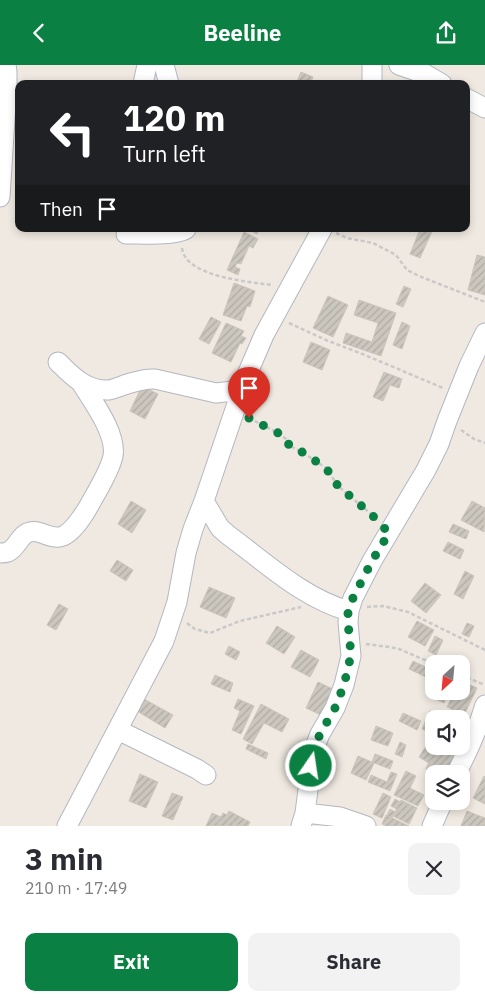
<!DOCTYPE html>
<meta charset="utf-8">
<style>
:root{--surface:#fff;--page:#f2f2f3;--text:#2b2b33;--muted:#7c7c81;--accent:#0b8043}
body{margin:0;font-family:"IBM Plex Sans",sans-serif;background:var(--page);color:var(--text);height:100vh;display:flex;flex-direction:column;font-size:19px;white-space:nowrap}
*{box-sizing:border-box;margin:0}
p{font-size:16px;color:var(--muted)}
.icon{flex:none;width:28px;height:28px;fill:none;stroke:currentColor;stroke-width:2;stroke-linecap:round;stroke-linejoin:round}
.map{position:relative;height:761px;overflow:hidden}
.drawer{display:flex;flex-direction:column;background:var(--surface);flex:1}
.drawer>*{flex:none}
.guide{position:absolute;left:15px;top:15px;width:455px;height:152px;border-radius:10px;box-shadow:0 2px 8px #0003;background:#202124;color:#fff;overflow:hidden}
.needle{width:32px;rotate:206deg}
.tools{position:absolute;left:425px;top:590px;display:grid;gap:10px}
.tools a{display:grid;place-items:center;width:45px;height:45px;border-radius:10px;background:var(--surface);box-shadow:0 2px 8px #0003;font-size:25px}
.pin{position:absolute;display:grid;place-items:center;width:42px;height:42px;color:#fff;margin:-51px -21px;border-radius:50% 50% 50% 0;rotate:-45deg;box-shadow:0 0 5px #0007}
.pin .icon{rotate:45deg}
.me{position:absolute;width:55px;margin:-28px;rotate:13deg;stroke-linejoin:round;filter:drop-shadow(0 0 4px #0008)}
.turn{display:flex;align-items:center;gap:18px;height:105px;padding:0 25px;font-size:22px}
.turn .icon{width:65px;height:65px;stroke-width:2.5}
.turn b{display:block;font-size:35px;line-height:42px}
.then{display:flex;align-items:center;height:48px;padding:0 25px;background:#0003;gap:10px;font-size:19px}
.round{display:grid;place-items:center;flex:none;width:52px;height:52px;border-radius:10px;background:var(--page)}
.headline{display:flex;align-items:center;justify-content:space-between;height:85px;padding:0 25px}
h1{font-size:30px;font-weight:700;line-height:38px}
.action{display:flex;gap:10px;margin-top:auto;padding:10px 25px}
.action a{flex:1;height:58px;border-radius:10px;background:var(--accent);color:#fff;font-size:20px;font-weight:700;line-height:58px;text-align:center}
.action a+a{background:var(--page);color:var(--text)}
header{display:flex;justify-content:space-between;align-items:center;height:65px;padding:0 25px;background:var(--accent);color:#fff;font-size:22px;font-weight:700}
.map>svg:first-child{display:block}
.building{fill:url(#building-hatch);stroke:#cbc5ba}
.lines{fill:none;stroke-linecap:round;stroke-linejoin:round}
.minor-casing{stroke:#b4b7c1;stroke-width:21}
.path{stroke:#c9c9c9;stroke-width:2.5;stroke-dasharray:4 2.5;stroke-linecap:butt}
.minor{stroke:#fff;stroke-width:19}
.route{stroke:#0b8043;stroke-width:9;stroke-dasharray:0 16.2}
</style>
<header><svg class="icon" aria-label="back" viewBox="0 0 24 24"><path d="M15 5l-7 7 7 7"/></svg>Beeline<svg class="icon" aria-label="share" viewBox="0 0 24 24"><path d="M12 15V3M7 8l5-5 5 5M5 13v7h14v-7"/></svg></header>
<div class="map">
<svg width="485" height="761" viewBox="0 0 485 761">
<defs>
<pattern id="building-hatch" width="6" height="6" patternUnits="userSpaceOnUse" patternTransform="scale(1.25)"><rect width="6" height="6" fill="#cbc7bf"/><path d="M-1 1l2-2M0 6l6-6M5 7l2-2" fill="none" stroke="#afaba4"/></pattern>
</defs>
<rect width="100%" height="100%" fill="#efe9e1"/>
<path class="building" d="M301,7l12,5 -3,7h-14z
M248,164h11l-2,5z
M420,164h13l-13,29 -10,-4z
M244,167l14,7 -5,9 -4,-2 -8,18 -4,-1 -2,4 5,2 -2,6 -11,-5z
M477,190l8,2v38l-17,-5z
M234,218l21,8 -5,16 -3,-1 -6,15 -18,-6z
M404,221l7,3 -8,18 -7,-3z
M328,231l20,9 -15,32 -20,-9z
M359,235l37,13 -15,43 -38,-13 3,-10 26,9 6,-19 -24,-8z
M211,252l10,5 -12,22 -10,-5z
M402,257l8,4 -8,23 -9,-4z
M226,258l18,8 -3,5 5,2 -4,6 -2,-1 -9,19 -19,-9z
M311,277l19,8 -8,20 -19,-8z
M384,307l18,7 -3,9 -9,-3 -7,16 -10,-4z
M142,321l16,8 -13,25 -15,-8z
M131,436l15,9 -14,23 -14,-9z
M472,436l13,7 -1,24 -23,-12z
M453,459l16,7 -3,8 -17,-7z
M448,477l16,8 -4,9 -17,-8z
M117,495l16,10 -7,11 -16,-10z
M465,506l9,5 -11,23 -9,-5z
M425,518l16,12 -15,18 -15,-12z
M209,522l26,11 -9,20 -26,-11z
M59,539l9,5 -12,21 -9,-5z
M417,556l17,9 -9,16 -17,-9z
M467,558l7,3 -5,11 -7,-3z
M277,561l18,11 -11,17 -18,-11z
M435,571l8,4 -7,15 -8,-4z
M229,581l11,6 -4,8 -11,-6z
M301,585l18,10 -9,17 -19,-10z
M413,596l17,8 -4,8 -17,-8z
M215,610l18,8 -3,9 -19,-8z
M461,616l16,7 -13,27 -17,-8 8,-16h6z
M318,617l15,7 -12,26 -15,-7z
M439,626h10l-5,12 -9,-4z
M144,634l29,16 -8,13 -28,-17z
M238,634l16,7 -13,28 -9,-4 8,-19 -6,-3z
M261,639l28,15 -7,13 -18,-9 -12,21 -9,-5z
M430,646l9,4 -2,4h-3v7l-3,7 -9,-4z
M450,647l16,7 -5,12v-12h-14z
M403,648l18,8 -4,9 -18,-9z
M376,661l17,7 -5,13 -17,-6z
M400,677l6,3 -4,12 -7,-3z
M428,678l13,9 -9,13 -13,-8z
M248,679l20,9 -2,6 -20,-10z
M436,681h15l6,3 -11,25h-11l-9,-5z
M375,689l18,7 -3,8 -18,-7z
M358,691l16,7 -8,17 -15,-7z
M406,706l10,5 -6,12 14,7 -6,11 -24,-11z
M391,707l6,2 -7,17 -22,-9 3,-7 16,7z
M140,709l18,8 -12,26 -17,-7z
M484,711l1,1v27l-12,-6z
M172,728l11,4 -10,23 -11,-4z
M383,728l8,4 -9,21 -9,-4z
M395,734l17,9 -4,7 -17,-9z
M401,735l16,8 -8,16 -16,-8z
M390,744l5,3 -5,10 -5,-3z
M229,746l21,11 -2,4h-35l3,-4 2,1 5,-10 4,2z
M467,746l18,7v8h-24z
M212,748l30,13h-36z
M386,750l23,11h-23l-4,-2z"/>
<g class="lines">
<defs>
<path id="minor" d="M164,0l5,19
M399,0l26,9 17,10
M143,19l4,-19
M372,19v-19
M466,33l19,10
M0,132l7,-109v-16l-1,-7
M126,169c13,0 51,2 60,-5
M58,297c14,14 28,29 51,28 5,-1 10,-3 15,-5 11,-3 20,-7 31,-6l61,14 26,-3
M204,436l16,27 8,7c37,27 76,64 121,76
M0,488c3,0 5,0 8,-1 9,-4 12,-18 22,-20 11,-3 21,9 33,4 10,-4 22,-23 27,-32 7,-13 20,-33 23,-48 4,-22 -20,-54 -31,-72
M118,665l79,39 9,6
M456,709c12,-23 22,-45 29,-69
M305,748l35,4 26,9
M67,761l97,-185 13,-39 9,-49 7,-24 11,-28 42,-124 18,-42 58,-106
M301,761l4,-13 8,-62 7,-17 15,-26 9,-23 7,-29 -3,-34 1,-11 4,-13 19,-37 54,-91 13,-26 8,-23 22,-55 16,-33
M432,761l11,-25"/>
</defs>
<use href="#minor" class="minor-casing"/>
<path class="path" d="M336,168l11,5 26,5 23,12 11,15 12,6 66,26
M182,183c3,29 68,34 91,37
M289,258l37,17 39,15 78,33
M249,353l31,16 6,5 4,7 12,6 24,16 12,18 33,28 6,7
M461,365l13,9 11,4
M367,542l16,-1 25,6 77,38
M187,558l8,6 15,4 30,-12 61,-14
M366,579l23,3 10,2 35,15
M461,610l24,10"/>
<use href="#minor" class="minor"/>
</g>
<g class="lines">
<path class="route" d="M249,353l31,16 6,5 4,8 12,5 24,16 12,18 33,28 18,19 -17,28 -19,37 -5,13v11l3,33 -7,30 -9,23 -15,26 -7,17 -2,15"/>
</g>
</svg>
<div class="tools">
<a><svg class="needle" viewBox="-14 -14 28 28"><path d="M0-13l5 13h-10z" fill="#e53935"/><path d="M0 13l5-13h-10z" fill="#7c7c81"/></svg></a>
<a><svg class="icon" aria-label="sound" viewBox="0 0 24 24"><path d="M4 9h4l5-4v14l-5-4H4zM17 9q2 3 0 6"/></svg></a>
<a><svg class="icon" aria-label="layers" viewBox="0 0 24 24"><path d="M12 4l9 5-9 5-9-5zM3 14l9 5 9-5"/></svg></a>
</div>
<div class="pin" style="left:249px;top:353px;background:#d93025"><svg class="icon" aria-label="arrive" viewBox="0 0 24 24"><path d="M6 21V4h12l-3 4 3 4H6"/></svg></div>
<svg class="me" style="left:311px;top:701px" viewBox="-20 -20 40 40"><circle r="17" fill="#0b8043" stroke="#fff" stroke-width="3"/><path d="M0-11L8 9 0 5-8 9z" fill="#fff"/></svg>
<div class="guide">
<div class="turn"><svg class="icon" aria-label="left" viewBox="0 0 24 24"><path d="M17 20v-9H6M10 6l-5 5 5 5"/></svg><div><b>120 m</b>Turn left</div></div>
<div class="then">Then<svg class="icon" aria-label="arrive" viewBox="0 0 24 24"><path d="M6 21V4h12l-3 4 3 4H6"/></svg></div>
</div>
</div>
<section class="drawer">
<div class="headline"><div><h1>3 min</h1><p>210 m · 17:49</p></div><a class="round"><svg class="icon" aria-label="close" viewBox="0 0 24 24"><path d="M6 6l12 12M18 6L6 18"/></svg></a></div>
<div class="action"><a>Exit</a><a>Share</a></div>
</section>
